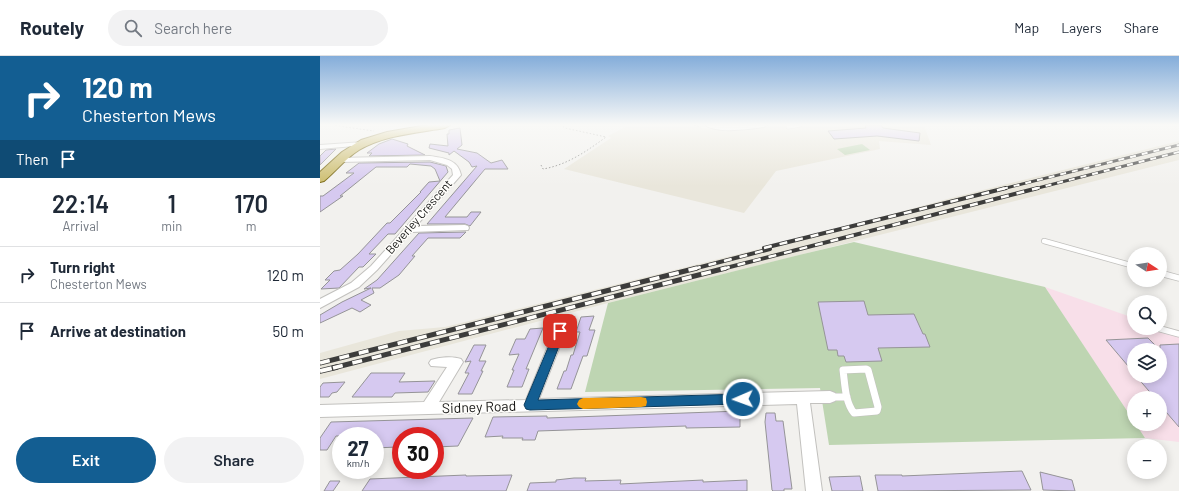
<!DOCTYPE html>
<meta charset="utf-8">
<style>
:root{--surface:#fff;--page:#f2f2f3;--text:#1f2937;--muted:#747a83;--line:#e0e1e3;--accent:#135e92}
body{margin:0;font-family:Barlow,sans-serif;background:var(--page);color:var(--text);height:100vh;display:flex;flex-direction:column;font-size:15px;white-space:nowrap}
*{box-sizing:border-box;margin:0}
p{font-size:13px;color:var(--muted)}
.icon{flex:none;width:22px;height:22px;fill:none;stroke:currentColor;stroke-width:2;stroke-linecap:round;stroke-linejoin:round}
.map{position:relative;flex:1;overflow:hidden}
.drawer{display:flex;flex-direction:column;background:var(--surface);width:320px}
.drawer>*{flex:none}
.hud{background:#135e92;color:#fff;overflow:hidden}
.needle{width:26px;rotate:102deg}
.controls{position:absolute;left:807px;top:191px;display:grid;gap:8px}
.controls a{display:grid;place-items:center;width:40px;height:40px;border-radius:50%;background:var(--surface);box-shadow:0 2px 10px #0003;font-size:20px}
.speed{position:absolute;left:12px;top:371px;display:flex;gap:8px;font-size:20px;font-weight:700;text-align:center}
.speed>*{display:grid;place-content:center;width:52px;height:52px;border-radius:50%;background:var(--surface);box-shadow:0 2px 10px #0003;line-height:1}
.speed small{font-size:10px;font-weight:400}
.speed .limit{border:6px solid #d22;background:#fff;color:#111}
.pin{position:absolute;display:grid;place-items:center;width:34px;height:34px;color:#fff;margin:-17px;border-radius:8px;box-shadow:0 2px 6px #0006}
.me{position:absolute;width:44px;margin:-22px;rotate:268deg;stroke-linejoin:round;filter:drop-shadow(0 0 3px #0008)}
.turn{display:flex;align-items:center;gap:14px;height:84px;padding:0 16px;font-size:18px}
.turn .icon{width:52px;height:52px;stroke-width:2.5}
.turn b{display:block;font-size:28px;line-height:34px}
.then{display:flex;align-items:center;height:38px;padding:0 16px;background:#0003;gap:8px;font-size:15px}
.eta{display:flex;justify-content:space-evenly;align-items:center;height:68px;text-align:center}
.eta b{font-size:24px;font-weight:600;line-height:28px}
.action{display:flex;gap:8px;margin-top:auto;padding:8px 16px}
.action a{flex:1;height:46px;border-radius:24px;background:var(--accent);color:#fff;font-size:16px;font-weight:600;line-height:46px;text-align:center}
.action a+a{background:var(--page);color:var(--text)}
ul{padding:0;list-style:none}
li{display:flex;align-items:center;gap:12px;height:56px;padding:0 16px;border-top:1px solid var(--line)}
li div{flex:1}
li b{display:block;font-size:15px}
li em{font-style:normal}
header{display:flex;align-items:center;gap:24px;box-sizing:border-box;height:56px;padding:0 20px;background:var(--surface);border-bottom:1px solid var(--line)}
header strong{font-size:19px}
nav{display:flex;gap:22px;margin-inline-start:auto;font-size:14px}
.search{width:280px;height:36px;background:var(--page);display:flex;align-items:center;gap:10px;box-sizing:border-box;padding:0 14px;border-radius:22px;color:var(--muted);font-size:15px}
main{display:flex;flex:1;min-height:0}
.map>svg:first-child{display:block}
.commercial{fill:#f8dfe9;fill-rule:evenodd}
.built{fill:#e9e6db}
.green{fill:#bed5b2}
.building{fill:#d6c9f0;stroke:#959497}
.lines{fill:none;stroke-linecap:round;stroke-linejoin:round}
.service-far3-casing{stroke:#c2c1be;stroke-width:4.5}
.service-far2-casing{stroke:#c2c1be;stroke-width:6}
.service-far1-casing{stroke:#c2c1be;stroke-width:7}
.service-casing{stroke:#c2c1be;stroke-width:8}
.minor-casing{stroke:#c2c1be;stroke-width:2}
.primary-casing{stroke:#75630a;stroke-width:2}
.path{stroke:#8b8b89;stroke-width:1;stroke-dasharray:1.5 2;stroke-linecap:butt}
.service-far3{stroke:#fff;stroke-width:3.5}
.service-far2{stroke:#fff;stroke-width:4.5}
.service-far1{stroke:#fff;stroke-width:5.5}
.service{stroke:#fff;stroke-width:7}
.minor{fill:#fff;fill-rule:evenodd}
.primary{fill:#cbbb69;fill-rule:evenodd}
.rail-far3-casing{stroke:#3c3c3b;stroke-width:3}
.rail-far2-casing{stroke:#3c3c3b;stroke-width:4}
.rail-far1-casing{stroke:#3c3c3b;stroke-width:5}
.rail-casing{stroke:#3c3c3b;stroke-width:5.5}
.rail-far3{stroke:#fffefb;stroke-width:2;stroke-dasharray:6;stroke-linecap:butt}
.rail-far2{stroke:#fffefb;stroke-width:2.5;stroke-dasharray:8;stroke-linecap:butt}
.rail-far1{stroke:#fffefb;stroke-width:3.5;stroke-dasharray:10;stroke-linecap:butt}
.rail{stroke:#fffefb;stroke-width:4;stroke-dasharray:12;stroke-linecap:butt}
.route{fill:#135e92;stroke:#0c3d5f}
.slow{fill:#f59e0b}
.labels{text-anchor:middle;stroke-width:3;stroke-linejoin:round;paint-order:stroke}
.street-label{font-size:12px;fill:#151514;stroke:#fffefb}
.near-street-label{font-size:14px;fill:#151514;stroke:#fffefb}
</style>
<header>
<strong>Routely</strong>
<div class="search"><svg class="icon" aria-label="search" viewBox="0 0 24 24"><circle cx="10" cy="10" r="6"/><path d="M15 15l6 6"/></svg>Search here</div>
<nav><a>Map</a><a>Layers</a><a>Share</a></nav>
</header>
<main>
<section class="drawer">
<div class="hud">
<div class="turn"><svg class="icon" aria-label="right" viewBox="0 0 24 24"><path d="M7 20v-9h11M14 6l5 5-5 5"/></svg><div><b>120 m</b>Chesterton Mews</div></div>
<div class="then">Then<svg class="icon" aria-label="arrive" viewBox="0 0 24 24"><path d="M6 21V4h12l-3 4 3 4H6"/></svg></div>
</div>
<div class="eta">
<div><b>22:14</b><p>Arrival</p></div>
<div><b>1</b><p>min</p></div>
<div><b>170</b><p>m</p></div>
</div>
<ul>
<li><svg class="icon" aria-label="right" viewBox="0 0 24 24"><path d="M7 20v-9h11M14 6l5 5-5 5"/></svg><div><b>Turn right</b><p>Chesterton Mews</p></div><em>120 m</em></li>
<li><svg class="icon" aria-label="arrive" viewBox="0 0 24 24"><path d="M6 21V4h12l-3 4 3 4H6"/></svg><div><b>Arrive at destination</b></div><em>50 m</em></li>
</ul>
<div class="action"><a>Exit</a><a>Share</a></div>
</section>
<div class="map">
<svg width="859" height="435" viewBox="0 0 859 435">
<rect width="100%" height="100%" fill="#f2f1ee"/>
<path class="commercial" d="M725,231l89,31v10h26v-2l19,5v111l-34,-4 -10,-14h25v-26h-26v24zM814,294h26v26h-26z"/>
<path class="built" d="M309,69h64l9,3 19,2h17l37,-5h149l7,20 -52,-4 1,8 -104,22 -32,42 -180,-44 47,-31 -3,-2z
M859,85v19l-571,143 -288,76v-26l79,-22 46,-4 358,-89 152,-41z"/>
<path class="green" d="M542,88l8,6 -25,5 -8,-6z
M534,186l191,45 100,151 -316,7 -9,-57 -235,4 23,-89 191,-48z"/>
<path class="building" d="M545,69h16l2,3 37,5 -1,8 -42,-5 -43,3 -6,-8 38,-3z
M140,72l2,17 -5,4 20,4 14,10 11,-3 6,9h-23l-40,48h22l4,-5h10l-11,14 -5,-2h-38l50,-58 -5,1 -3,-5 -15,-11 -5,4v-2l-20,-5 1,-4 18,2 -1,-12h2v-4z
M72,83l16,5 -1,2 18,9 -56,1 3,-3h-5l12,-9z
M16,93l-16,16v-9l6,-6z
M110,106l16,4 2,6 -53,62h-7l-19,20h7l-13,13h-4l-20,21 -18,1 9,-9h-5l9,-9 6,-1 18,-16 29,-31h3l31,-31h-1l9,-10 11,-1 -5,-12 -4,-3 -21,-2 -3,3h-31l-36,29h3l-23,16v-16h3l31,-23h-8l13,-10z
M146,176l-6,6h-32l-16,18h3l-16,19 -19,13h-8l2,5 -13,7 10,5 -11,7 -8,-4 -32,15v-8l22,-13 29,-14 -7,1 13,-9 42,-47z
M544,245l4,14 46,-1 9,20h2l5,13 -52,1 4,13 -36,1 -2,-6h-6l-1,-6h-9l-10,-48z
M274,260l-5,14h6l-8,26h-4l-12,33h-14l7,-18h2l5,-16h2l7,-23h-4l5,-15z
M223,272l-17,41h3l-7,18h-15l7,-17h-2l7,-16 -10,1 7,-16h9l5,-10z
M828,282l12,12h-26v23l-28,-33z
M859,288v83l-19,-22v-7h-5l-19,-22h24v-31z
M154,289h12l-7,16h7l-5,10h2l-11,23h-14l11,-21h-4l6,-12 -6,1z
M51,317h34l-6,9 36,-1 -7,11 -33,1 -3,4h-40z
M25,326l-8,10 -5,1 -3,4h-9v-10l3,-4z
M420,355v16l-54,1v-2l-148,5 -3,9h-13l1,-2h-21l1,-2 -18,1 8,-20 54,-1v2z
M446,357h9l1,8h7l9,68h-8v2h-11l-1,-1 -7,-68z
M153,362l-15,28 -23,1v-11h-34v4l-4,7 -22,1v-12h-39l-9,14h-7v-12l11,-16z
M702,415l9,19 -153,1 -3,-16h27v1z
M720,416l32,8 3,11 -32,-1z
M146,419v1l46,-1 -6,16h-144l8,-12z
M540,420l3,15h-31l-3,-14z
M254,422h12l-1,3 36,-1 -1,4 83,-4v2l44,-2v11h-220l3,-8 26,-1v-2z
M10,425h10l-7,10h-9z"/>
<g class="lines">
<defs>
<path id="service-far3" d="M468,71l12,-2"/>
<path id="service-far2" d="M724,185l90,25"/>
<path id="service-far1" d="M840,217l19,5
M837,272l22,6"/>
<path id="service" d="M546,313l2,1 10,37 -1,4 -23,2c-9,-11 -9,-29 -11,-43z
M511,341h16"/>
<path id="minor" d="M385,69h62l-3,2c-15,2 -47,7 -59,-2z
M43,86l3,2 -1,1 -45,4v-4z
M110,100c13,2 28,3 31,19l-45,51 49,-1 3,1 1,2 -1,2 -57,2 -34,38 -18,17 -39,21v-9l31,-16 20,-17 82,-91 -1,-6 -5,-4 -17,-5 -90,2h-3v-4z
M240,271l4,1 2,3 -27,68 291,-8 5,2 2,4 -2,4 -5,2h-20l12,88h-16l-9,-87 -477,13v-12l104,-3 23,-35 -16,-1 -2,-3 2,-3c8,-3 22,-4 30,-1l2,3 -24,40 87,-2 28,-69 2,-3z"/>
<path id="primary" d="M107,69h23l-5,3c-29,5 -60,7 -86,22 -13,8 -23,21 -35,31l-4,1v-10l22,-20 19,-12 26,-8z"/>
</defs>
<use href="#service-far3" class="service-far3-casing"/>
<use href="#service-far2" class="service-far2-casing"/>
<use href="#service-far1" class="service-far1-casing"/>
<use href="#service" class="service-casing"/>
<use href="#minor" class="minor-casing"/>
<use href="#primary" class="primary-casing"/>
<path class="path" d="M12,69l42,6
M374,69l7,2
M221,109l2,4c24,-4 44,-18 63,-32l-41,-9 -4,-3"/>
<use href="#service-far3" class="service-far3"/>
<use href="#service-far2" class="service-far2"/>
<use href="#service-far1" class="service-far1"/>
<use href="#service" class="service"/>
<use href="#minor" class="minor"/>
<use href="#primary" class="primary"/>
<defs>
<path id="rail-far3" d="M682,133l177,-44
M714,133l145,-37"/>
<path id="rail-far2" d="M444,192l242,-60
M373,213l77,-20
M402,213l316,-81"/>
<path id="rail-far1" d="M0,307l377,-95
M13,312l393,-100"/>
<path id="rail" d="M0,315l17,-4"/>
</defs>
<use href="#rail-far3" class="rail-far3-casing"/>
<use href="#rail-far2" class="rail-far2-casing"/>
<use href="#rail-far1" class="rail-far1-casing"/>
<use href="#rail" class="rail-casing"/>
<use href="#rail-far3" class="rail-far3"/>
<use href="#rail-far2" class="rail-far2"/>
<use href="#rail-far1" class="rail-far1"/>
<use href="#rail" class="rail"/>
</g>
<linearGradient id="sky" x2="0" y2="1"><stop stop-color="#84adda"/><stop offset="0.53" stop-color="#f9f9f7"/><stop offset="1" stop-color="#f9f9f7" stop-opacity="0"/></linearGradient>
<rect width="859" height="130" fill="url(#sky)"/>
<path class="route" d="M240,272l4,1 1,2 -27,69 205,-6 4,2 2,3 -2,4 -4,1 -213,6 -4,-1 -2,-4 31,-74 1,-2z"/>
<path class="slow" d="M321,341l5,1 1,4 -1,4 -5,1 -58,2 -4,-2 -2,-3 2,-4 4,-2z"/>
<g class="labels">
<g class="street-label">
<text transform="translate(99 161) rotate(-49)" y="4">Beverley Crescent</text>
</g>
<g class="near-street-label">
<text transform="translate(159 351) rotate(-2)" y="5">Sidney Road</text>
</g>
</g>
</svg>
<div class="controls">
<a><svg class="needle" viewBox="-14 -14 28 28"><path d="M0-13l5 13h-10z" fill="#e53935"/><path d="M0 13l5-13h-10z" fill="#747a83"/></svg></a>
<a><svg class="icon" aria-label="search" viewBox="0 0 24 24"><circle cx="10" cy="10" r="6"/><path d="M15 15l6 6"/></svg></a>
<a><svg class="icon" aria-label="layers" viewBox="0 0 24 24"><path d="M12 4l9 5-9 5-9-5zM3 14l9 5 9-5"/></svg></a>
<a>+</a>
<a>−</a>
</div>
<div class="speed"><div>27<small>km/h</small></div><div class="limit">30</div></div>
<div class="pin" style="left:240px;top:275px;background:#d93025"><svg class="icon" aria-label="arrive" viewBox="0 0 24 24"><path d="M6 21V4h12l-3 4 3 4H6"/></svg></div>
<svg class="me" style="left:423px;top:343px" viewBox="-20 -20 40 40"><circle r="17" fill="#135e92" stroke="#fff" stroke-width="3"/><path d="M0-11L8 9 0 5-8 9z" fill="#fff"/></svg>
</div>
</main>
